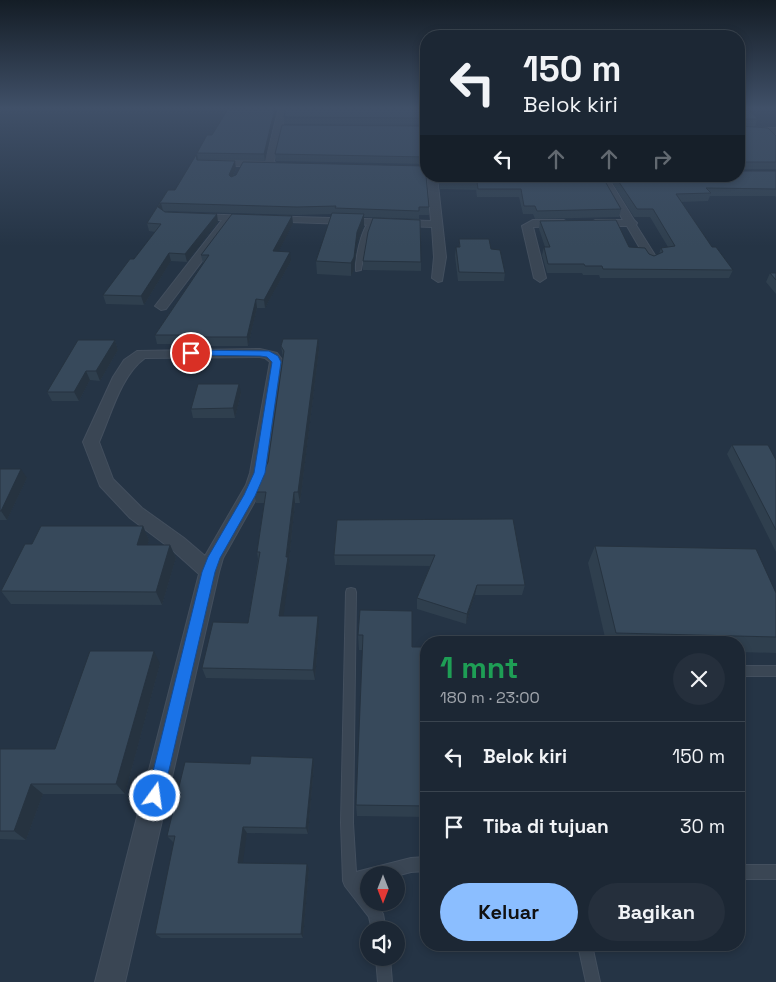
<!DOCTYPE html>
<html lang="id">
<meta charset="utf-8">
<style>
:root{--surface:#1c2734;--page:#252f3c;--text:#f1f3f6;--muted:#a0a5ac;--line:#3a444f;--accent:#8bbeff}
body{margin:0;font-family:"Space Grotesk",sans-serif;background:var(--page);color:var(--text);height:100vh;display:flex;flex-direction:column;font-size:19px;white-space:nowrap}
*{box-sizing:border-box;margin:0}
p{font-size:16px;color:var(--muted)}
.icon{flex:none;width:28px;height:28px;fill:none;stroke:currentColor;stroke-width:2;stroke-linecap:round;stroke-linejoin:round}
.map{position:relative;flex:1;overflow:hidden}
.sheet{position:absolute;left:420px;top:636px;width:325px;height:315px;display:flex;flex-direction:column;background:var(--surface);border-radius:20px;box-shadow:0 2px 8px #0003,0 0 0 1px var(--line)}
.sheet>*{flex:none}
.banner{position:absolute;left:420px;top:30px;width:325px;height:152px;border-radius:20px;box-shadow:0 2px 8px #0003,0 0 0 1px var(--line);background:#1c2734;color:var(--text);overflow:hidden}
.needle{width:32px;rotate:180deg}
.controls{position:absolute;left:360px;top:866px;display:grid;gap:10px}
.controls a{display:grid;place-items:center;width:45px;height:45px;border-radius:50%;background:var(--surface);box-shadow:0 2px 8px #0003,0 0 0 1px var(--line);font-size:25px}
.pin{position:absolute;display:grid;place-items:center;width:42px;height:42px;color:#fff;margin:-21px;border:2px solid #fff;border-radius:50%;box-shadow:0 1px 5px #0007}
.me{position:absolute;width:55px;margin:-28px;rotate:14deg;stroke-linejoin:round;filter:drop-shadow(0 0 4px #0008)}
.turn{display:flex;align-items:center;gap:18px;height:105px;padding:0 20px;font-size:22px}
.turn .icon{width:65px;height:65px;stroke-width:2.5}
.turn b{display:block;font-size:35px;line-height:42px}
.lanes{display:flex;align-items:center;height:48px;padding:0 20px;background:#0003;justify-content:center;gap:25px;direction:ltr}
.lanes .off{opacity:.35}
.round{display:grid;place-items:center;flex:none;width:52px;height:52px;border-radius:26px;background:var(--page)}
.summary{display:flex;align-items:center;justify-content:space-between;height:85px;padding:0 20px}
h1{font-size:30px;font-weight:600;line-height:38px;color:#1e9e55}
.action{display:flex;gap:10px;margin-top:auto;padding:10px 20px}
.action a{flex:1;height:58px;border-radius:30px;background:var(--accent);color:#111;font-size:20px;font-weight:600;line-height:58px;text-align:center}
.action a+a{background:var(--page);color:var(--text)}
ul{padding:0;list-style:none}
li{display:flex;align-items:center;gap:15px;height:70px;padding:0 20px;border-top:1px solid var(--line)}
li div{flex:1}
li b{display:block;font-size:19px}
li em{font-style:normal}
.map>svg:first-child{display:block}
.lines{fill:none;stroke-linecap:round;stroke-linejoin:round}
.service-casing{stroke:#434f5e;stroke-width:2}
.minor-casing{stroke:#434f5e;stroke-width:2}
.service{fill:#3a4654;fill-rule:evenodd}
.minor{fill:#3a4654;fill-rule:evenodd}
.wall{fill:#2f3f4e}
.shaded-wall{fill:#263340}
.building{fill:#37495b;stroke:#263340}
.route{fill:#1a73e8;stroke:#114b97}
</style>
<div class="map">
<svg width="776" height="982" viewBox="0 0 776 982">
<rect width="100%" height="100%" fill="#253445"/>
<g class="lines">
<defs>
<path id="service" d="M370,221l3,2 -7,17 -5,30 -5,1c-1,-11 5,-42 14,-50z
M351,588l4,1 1,3 -3,231 3,49 55,-14 15,-1v14l-15,1 -15,4 -27,-1v8l-7,2 7,9v8h7l7,12 3,16h-14l-3,-13 -24,-31 -2,-5 -2,-58 5,-231 1,-3z
M739,666h37v10h-37z
M739,865h37v14h-37z
M578,945h14l8,37h-14z
M376,958h14l2,24h-14z"/>
<path id="minor" d="M279,108h8l-13,53 2,3 -2,2h-65v-4l3,-1h53z
M739,128h37v6l-37,-2z
M427,176h10l9,81 -4,24 -4,1 -6,-4 2,-21 -2,-30 -199,-7 -67,89 -5,1 -6,-4 67,-86 -27,-1 -5,-3 1,-2 240,7z
M597,176h10l27,44 3,3 -1,2 22,35 -2,2h-8l-21,-36h-32l-5,-3 5,-3h28z
M533,220h31l5,3 -5,3 -31,1 13,51 -6,4 -6,-4 -12,-52z
M260,349l17,4 7,9 -16,111 -4,12 -41,73 -4,14 -94,410h-30l104,-408 -29,-26 -40,-30 -30,-32 -17,-44 30,-65 11,-17 13,-9zM260,357l5,1 5,4 -20,111 -4,12 -41,71 -21,-18 -42,-30 -29,-29 -14,-37c12,-27 22,-67 46,-84z"/>
</defs>
<use href="#service" class="service-casing"/>
<use href="#minor" class="minor-casing"/>
<use href="#service" class="service"/>
<use href="#minor" class="minor"/>
</g>
<path class="wall" d="M277,108l-12,53 -67,-1 -1,-7 15,-18 28,-26z
M426,108v56l-150,-3 -1,-7 151,-28v-1l-142,-1v-7z
M739,108l19,11 -3,7h-15l36,10v33h-37l3,2h34v26l-1,-1h-65l-2,5 -27,1 31,45 21,23 -4,8h-129l-1,-3h-16l-1,-2h-35l-5,-18 2,-8h1l-6,-18 1,-8 89,26 25,9 5,-2 2,-6 7,-1 -18,-30h-16l-26,-41h131z
M197,160l39,9 -3,7h193l3,31v8h-10v4l-55,-2v9l-7,18 -3,26 -3,6 -34,-2 -1,-13 16,-47 -34,1 -134,-4 54,11 -31,40 -16,-1 -27,44 -38,-1 -3,-9 31,-36 21,-27 -6,-1 -2,-8 21,-33h7z
M437,176h165l19,33 -2,8 -84,2 -2,-5h-10l-4,-17h-42l-1,-7 -36,-1z
M292,216l1,8 -15,28 13,9 -26,47h-8l-9,38h-67l-1,-2h-23l-2,-9 48,-72 -2,-8z
M459,239l32,10 14,24 -1,8h-46l-3,-25 1,-9h3z
M363,261l58,1v9l-58,-1z
M770,273h6v21l-10,-12z
M115,340l3,10 -18,31 -10,-1 -11,21h-27l-5,-9z
M281,346l38,4 -19,153h-5l-6,58 1,7 -7,48 36,11 -4,53 -109,-2 -4,-10 46,-45 10,-64 -1,-7 7,-49h-8l-2,-11 14,-30 15,-104z
M241,393l-6,25h-42l-2,-9z
M732,445l44,15v92l-49,-98z
M0,469l27,9 -20,42h-7z
M337,520l188,65 -3,10h-47l-9,29 -49,-15v-11l13,-32 -95,-1 -1,-10z
M143,526l6,14 -2,5h23l6,13 -14,47 -151,-1 -10,-13 31,-47z
M595,546l181,47v60l-37,-1v-10h-133l-18,-79z
M360,610l52,37h14v170l-69,-1 -1,-11 7,-155h-4l-1,-15z
M160,664l-35,130h-82l-17,46 -26,-1v-90h55z
M313,758l1,7 -6,69 -61,-1 -5,30 67,6 -6,69h-142l-6,-4 19,-92h-1l-6,-6 83,-72z"/>
<path class="shaded-wall" d="M275,108h2l-12,53 -1,-7z
M235,161l1,8 -6,13 -1,-7z
M161,203l2,8 -5,-4z
M217,214l1,8 -31,40 -2,-8z
M364,214v12l-7,18 -3,26 -3,6v-13l6,-31z
M292,216l1,8 -19,36 -1,-9z
M290,252l1,9 -26,47 -1,-8z
M169,253l2,8 -27,44 -3,-9z
M256,299l1,9 -9,38 -1,-9z
M318,339l1,11 -19,153 -2,-11z
M115,340l3,10 -18,31 -4,-10z
M86,371l4,9 -11,21 -5,-9z
M239,384l2,9 -6,25 -2,-10z
M21,469l6,9 -20,42 -6,-9z
M294,492l1,11 -6,58 1,7 -8,59 -3,-11z
M143,526l6,14 -6,18 -6,-13z
M170,545l6,13 -14,47 -6,-13z
M477,585l-2,10 -9,29 1,-10z
M318,616l1,11 -4,53 -2,-10z
M154,651l6,13 -35,130 -9,-10z
M313,758l1,7 -6,69 -2,-6z
M31,784l12,10 -17,46 -12,-9z
M243,827l4,6 -5,36 -4,-6z
M307,864l2,5 -6,69 -2,-4z"/>
<path class="building" d="M240,108h35l-11,46 -67,-1 10,-18h5l16,-26h12z
M286,108h140v10l-142,-1z
M739,108h7l12,11h-16l-2,7 28,2 8,8v26h-34l-3,5z
M282,125l144,1v31l-151,-3z
M196,155l1,5 38,1 -6,14 2,2 5,-2 7,-13 183,4v10l3,31h-10v4l-84,-3 1,-2 -39,1 -136,-4 -3,4 7,5 52,2 -32,40 -16,-1 -28,43 -38,-1 27,-36h4l27,-35 -14,-1 21,-33h7z
M739,169l3,2h34v18l-70,-1 5,5 -35,1 36,53h4l17,23 -130,-1 -1,-3h-17l-1,-2h-36l-4,-17h6l-10,-26 76,-1 13,27 16,1 4,6 5,2 9,-4 -2,-4 14,-2 -22,-37h-16l-22,-33h124z
M440,176h162l19,33 -84,2 -2,-5h-11l-3,-17h-43l-1,-7 -36,-1z
M332,213l32,1 -7,18 -3,25 -3,6 -35,-2z
M232,214l60,2 -19,35 17,1 -26,48 -8,-1 -9,38h-68l1,-2h-25l54,-80h-8z
M373,218l47,2 1,42 -58,-1 5,-29z
M459,239h30l2,10 9,1 5,23 -46,-1 -3,-25h4z
M770,273h6v7z
M283,339h35l-20,153h-4l-8,65h2l-9,59h39l-5,54 -111,-2 11,-46 35,1 12,-71h-3l9,-60h-12l14,-30 16,-111 -3,-5z
M78,340h37l-19,31h-10l-12,21h-27z
M198,384h41l-6,24 -42,1z
M732,445h36l8,15v70z
M0,469h21l-20,42h-1z
M513,519l12,66h-48l-10,29 -50,-16 18,-43h-101l3,-35z
M41,526h102l-6,19h33l-14,47 -155,-1 24,-47h7z
M595,546l161,3 20,44v44l-160,-4z
M360,610l52,1v36h14v159l-70,-1 7,-170h-5z
M90,651h64l-38,133h-85l-17,47h-14v-82h55z
M251,756l62,2 -7,70 -63,-1 -5,36 69,1 -6,70h-146l20,-98h-8l18,-74 65,2z"/>
<linearGradient id="sky" x2="0" y2="1"><stop stop-color="#141d26"/><stop offset="0.44" stop-color="#405068"/><stop offset="1" stop-color="#405068" stop-opacity="0"/></linearGradient>
<rect width="776" height="246" fill="url(#sky)"/>
<path class="route" d="M191,350l78,1 9,5 3,6 -16,111 -10,23 -35,62 -5,14 -52,224 -2,5 -6,3 -6,-3 -2,-5 55,-224 6,-15 36,-62 10,-22 18,-111 -5,-5 -7,-1 -72,-1v-4z"/>
</svg>
<div class="controls">
<a><svg class="needle" viewBox="-14 -14 28 28"><path d="M0-13l5 13h-10z" fill="#e53935"/><path d="M0 13l5-13h-10z" fill="#a0a5ac"/></svg></a>
<a><svg class="icon" aria-label="sound" viewBox="0 0 24 24"><path d="M4 9h4l5-4v14l-5-4H4zM17 9q2 3 0 6"/></svg></a>
</div>
<div class="pin" style="left:191px;top:353px;background:#d93025"><svg class="icon" aria-label="arrive" viewBox="0 0 24 24"><path d="M6 21V4h12l-3 4 3 4H6"/></svg></div>
<svg class="me" style="left:155px;top:796px" viewBox="-20 -20 40 40"><circle r="17" fill="#1a73e8" stroke="#fff" stroke-width="3"/><path d="M0-11L8 9 0 5-8 9z" fill="#fff"/></svg>
<div class="banner">
<div class="turn"><svg class="icon" aria-label="left" viewBox="0 0 24 24"><path d="M17 20v-9H6M10 6l-5 5 5 5"/></svg><div><b>150 m</b>Belok kiri</div></div>
<div class="lanes"><svg class="icon" aria-label="left" viewBox="0 0 24 24"><path d="M17 20v-9H6M10 6l-5 5 5 5"/></svg><svg class="icon off" aria-label="ahead" viewBox="0 0 24 24"><path d="M12 20V5M6 11l6-6 6 6"/></svg><svg class="icon off" aria-label="ahead" viewBox="0 0 24 24"><path d="M12 20V5M6 11l6-6 6 6"/></svg><svg class="icon off" aria-label="right" viewBox="0 0 24 24"><path d="M7 20v-9h11M14 6l5 5-5 5"/></svg></div>
</div>
<section class="sheet">
<div class="summary"><div><h1>1 mnt</h1><p>180 m · 23:00</p></div><a class="round"><svg class="icon" aria-label="close" viewBox="0 0 24 24"><path d="M6 6l12 12M18 6L6 18"/></svg></a></div>
<ul>
<li><svg class="icon" aria-label="left" viewBox="0 0 24 24"><path d="M17 20v-9H6M10 6l-5 5 5 5"/></svg><div><b>Belok kiri</b></div><em>150 m</em></li>
<li><svg class="icon" aria-label="arrive" viewBox="0 0 24 24"><path d="M6 21V4h12l-3 4 3 4H6"/></svg><div><b>Tiba di tujuan</b></div><em>30 m</em></li>
</ul>
<div class="action"><a>Keluar</a><a>Bagikan</a></div>
</section>
</div>
